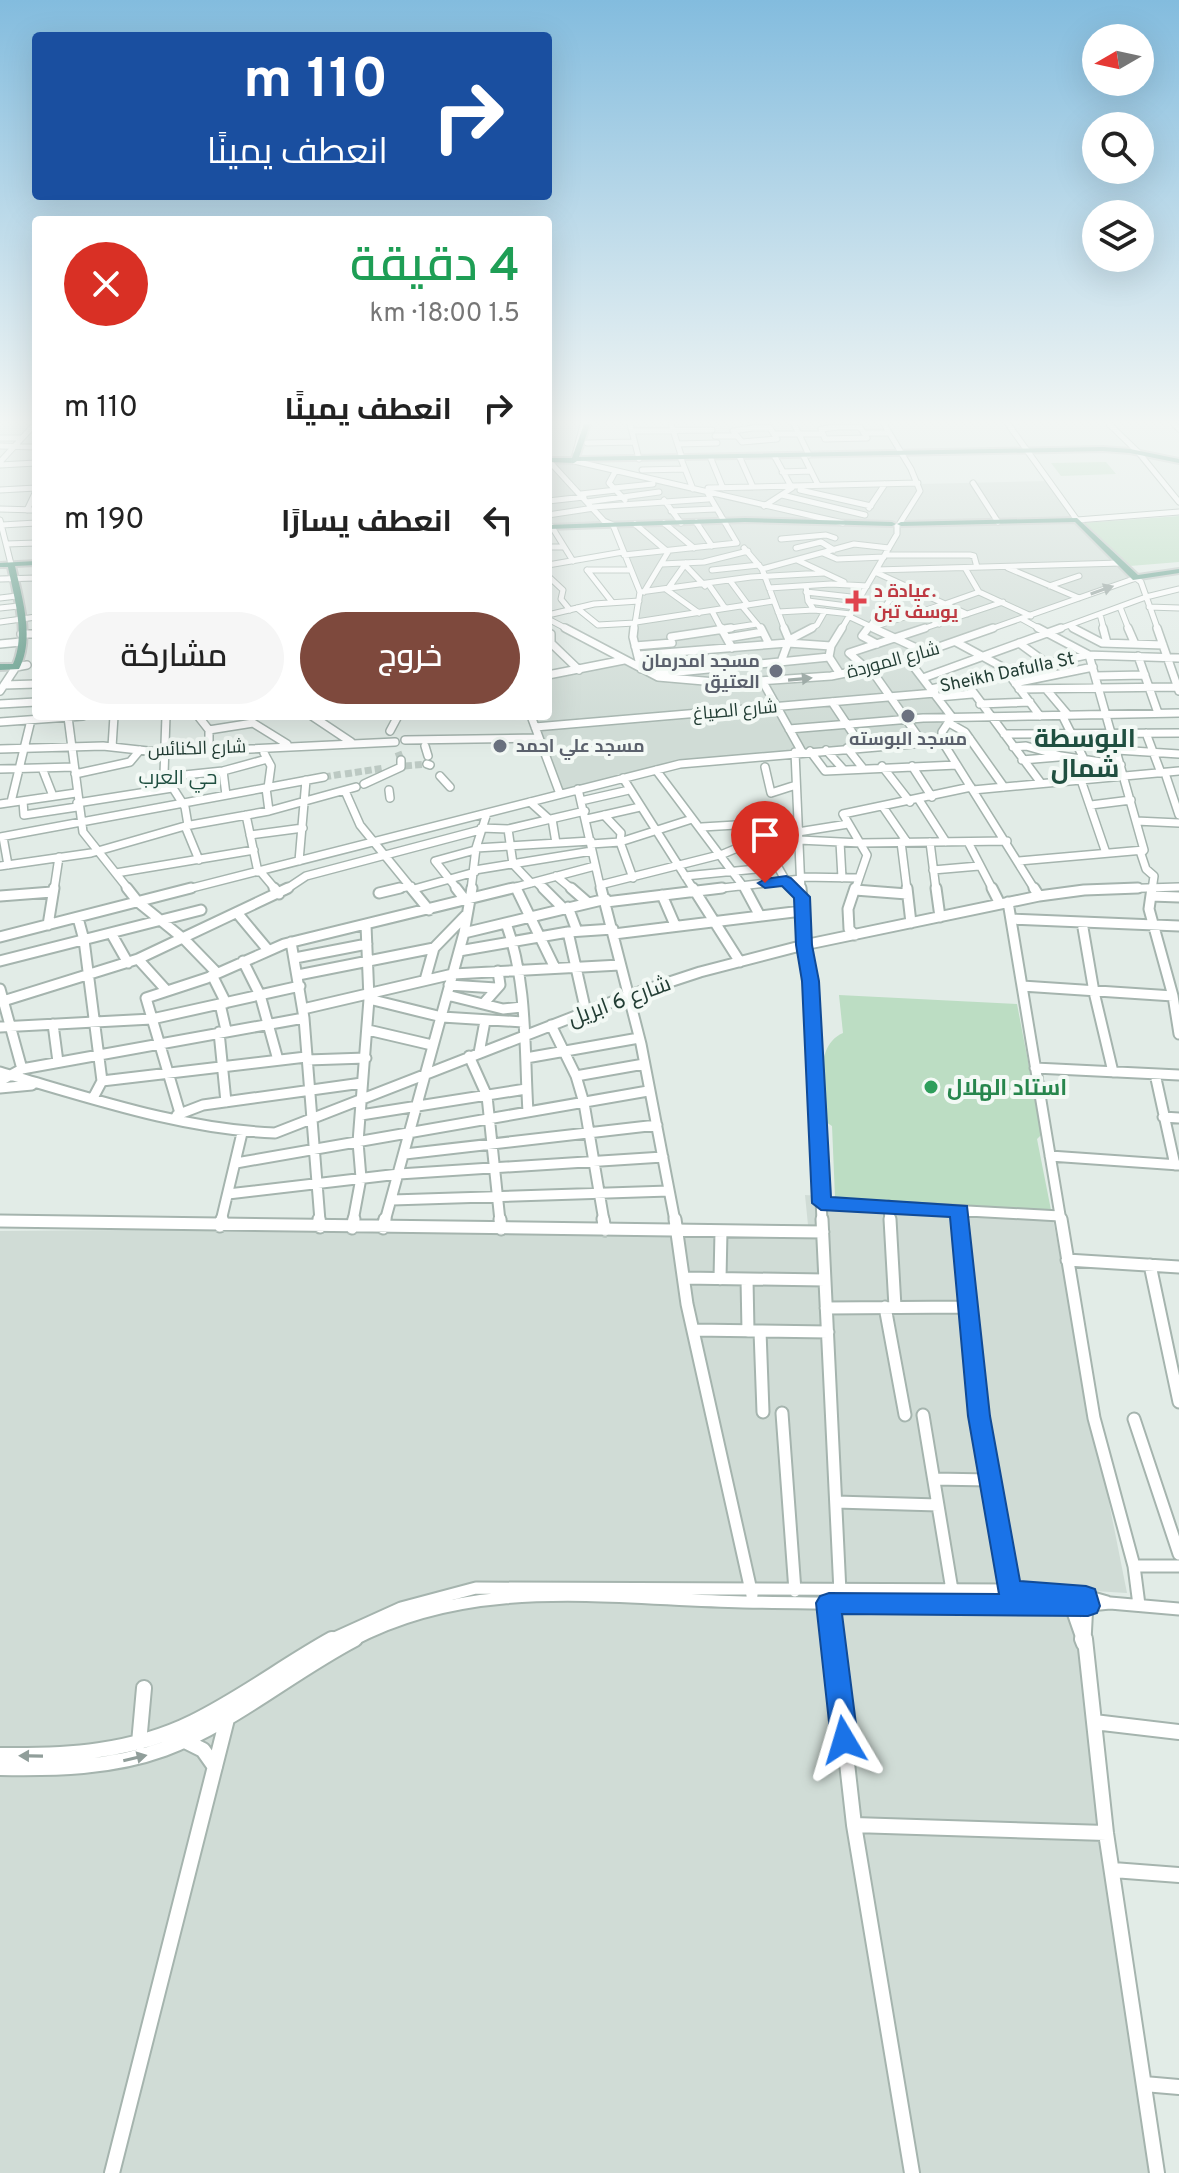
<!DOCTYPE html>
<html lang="ar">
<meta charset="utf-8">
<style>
:root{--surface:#fff;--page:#f6f6f6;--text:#222;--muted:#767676;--accent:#7e493d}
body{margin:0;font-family:Overpass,Cairo,sans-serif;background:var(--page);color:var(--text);direction:rtl;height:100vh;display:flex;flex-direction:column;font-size:30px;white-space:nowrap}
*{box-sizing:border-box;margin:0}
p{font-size:26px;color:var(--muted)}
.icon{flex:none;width:44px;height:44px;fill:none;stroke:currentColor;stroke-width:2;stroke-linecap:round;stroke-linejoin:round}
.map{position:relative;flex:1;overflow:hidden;direction:ltr}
.sheet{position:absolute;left:32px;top:216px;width:520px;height:504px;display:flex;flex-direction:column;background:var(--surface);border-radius:8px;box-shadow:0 8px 32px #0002;direction:rtl}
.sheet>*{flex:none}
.top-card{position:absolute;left:32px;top:32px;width:520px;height:168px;border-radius:8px;box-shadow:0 8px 32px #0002;direction:rtl;background:#1a4fa0;color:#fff;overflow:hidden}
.needle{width:52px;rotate:261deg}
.fabs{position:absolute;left:1082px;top:24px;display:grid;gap:16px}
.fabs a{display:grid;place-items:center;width:72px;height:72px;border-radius:50%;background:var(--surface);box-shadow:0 8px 32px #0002;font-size:40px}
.pin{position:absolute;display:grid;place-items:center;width:68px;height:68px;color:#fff;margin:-82px -34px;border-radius:50% 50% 50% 0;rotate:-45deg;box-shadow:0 0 8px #0007}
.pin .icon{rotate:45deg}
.me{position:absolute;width:88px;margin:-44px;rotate:353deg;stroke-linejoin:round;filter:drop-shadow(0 0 6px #0008)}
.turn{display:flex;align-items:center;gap:28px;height:168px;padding:0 32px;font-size:36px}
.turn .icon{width:104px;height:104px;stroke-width:2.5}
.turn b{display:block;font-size:56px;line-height:68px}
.round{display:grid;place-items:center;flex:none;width:84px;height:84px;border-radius:42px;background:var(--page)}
.summary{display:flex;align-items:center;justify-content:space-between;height:136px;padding:0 32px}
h1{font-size:48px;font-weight:600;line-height:60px;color:#1e9e55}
.button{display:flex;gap:16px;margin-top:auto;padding:16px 32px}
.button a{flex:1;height:92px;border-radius:48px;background:var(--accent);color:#fff;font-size:32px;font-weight:600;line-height:92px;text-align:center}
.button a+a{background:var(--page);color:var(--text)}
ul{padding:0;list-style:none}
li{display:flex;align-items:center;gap:24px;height:112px;padding:0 32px}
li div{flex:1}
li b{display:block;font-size:30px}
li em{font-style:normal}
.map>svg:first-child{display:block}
.built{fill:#d0dcd6}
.green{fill:#bcddc3}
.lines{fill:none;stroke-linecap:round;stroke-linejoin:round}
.minor-tunnel{stroke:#bcc9c3;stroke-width:7;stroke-dasharray:7 3;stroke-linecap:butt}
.minor-far4-casing{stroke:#a5b4ae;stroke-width:7}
.minor-far3-casing{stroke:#a5b4ae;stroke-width:10}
.minor-far2-casing{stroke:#a5b4ae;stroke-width:13}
.minor-far1-casing{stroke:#a5b4ae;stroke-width:15}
.minor-casing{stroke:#a5b4ae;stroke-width:18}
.major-casing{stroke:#c1c9c6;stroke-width:4}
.minor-far4{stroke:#fff;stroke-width:5}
.minor-far3{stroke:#fff;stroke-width:7}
.minor-far2{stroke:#fff;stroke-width:9}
.minor-far1{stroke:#fff;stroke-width:11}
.minor{stroke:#fff;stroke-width:14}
.major{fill:#68a18f;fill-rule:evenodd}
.oneway{fill:#909e9a}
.route{fill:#1a73e8;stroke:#114b97;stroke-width:2}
.health-dot{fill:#e0444e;stroke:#f3f9f5;stroke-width:3}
.worship-dot{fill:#6b7280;stroke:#f3f9f5;stroke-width:3}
.leisure-dot{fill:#2e9e5b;stroke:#f3f9f5;stroke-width:3}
.labels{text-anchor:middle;stroke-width:8;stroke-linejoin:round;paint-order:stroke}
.far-health-label{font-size:18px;font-weight:bold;fill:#be3a42;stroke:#f3f9f5;text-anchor:start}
.far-street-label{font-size:18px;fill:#223d34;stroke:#f3f9f5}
.far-worship-label{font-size:18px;font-weight:bold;fill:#5b616d;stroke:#f3f9f5;text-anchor:end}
.far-neighbourhood-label{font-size:20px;fill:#1f4f40;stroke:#f3f9f5}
.street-label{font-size:22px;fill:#223d34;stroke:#f3f9f5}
.leisure-label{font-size:22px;font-weight:bold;fill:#27864d;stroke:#f3f9f5;text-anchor:start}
.far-district-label{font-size:26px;font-weight:bold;fill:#1f4f40;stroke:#f3f9f5}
</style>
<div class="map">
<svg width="1179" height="2173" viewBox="0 0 1179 2173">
<rect width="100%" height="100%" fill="#e2ece7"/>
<path class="built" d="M573,460l119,29 357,-8 24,34 58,61 -221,81 44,62 -12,20 -235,21 -149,35 -31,-79h21v-42l91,-16 -7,-29 9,-38 -27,-66 -66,3v-67z
M805,1195l246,15 76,383 -50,-3 80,583h-1157v-942l808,-6z"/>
<path class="green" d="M1106,462l10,12 -55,2 -10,-13z
M1179,516v46l-49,4 -47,-43z
M839,995l178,9 25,130 -5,5 14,71 -216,-13 -3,-71 -9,-6c0,-27 -10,-74 20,-87z"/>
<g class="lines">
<path class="minor-tunnel" d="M398,752l3,8
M405,766l22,-2
M345,774l39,-6
M324,777l18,-3"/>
<defs>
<path id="minor-far4" d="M630,424l9,35
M671,424l11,34
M794,424l15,31
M884,424l27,45 9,22 -20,32
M1008,424l69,96 102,-8
M1109,424l30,29 40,49
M1174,424l5,5
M838,427h22l7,11 -42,1 -4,-10z
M753,428h17l7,11 -35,3 -9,-11z
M632,431l80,-1
M865,433h24
M776,434h46
M715,436h21
M0,438h21
M587,443l47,-1
M678,444l39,-1
M0,446l36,1
M576,452l7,-28
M804,457l14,28
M740,458l13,29
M681,459l12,30
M711,459l12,29
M549,461l55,60 9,4 27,67 -6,38
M574,461l269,62
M0,462l35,-38
M0,465l36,-2
M642,470l42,-1
M615,472l-6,11 16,17
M782,472l29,-1
M973,483l25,39
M614,488l39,-4
M708,488l210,-5
M0,490l36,-2
M800,490l71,16
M581,494l35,-4
M782,495l83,20
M664,500l17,23
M548,501l36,-4
M587,502l72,-10
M764,506l28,-18 -17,-31
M593,507l115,-8
M869,508l16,-24
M0,509l36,1
M27,510l9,-19
M671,511l44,-2
M548,515l46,-7
M0,520l11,44
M696,522l16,24
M664,523l30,25
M635,524l33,28 -24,40
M2,525l34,-2
M552,527l21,34
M781,539l45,-4 9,3
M7,544l29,-1
M548,547h16
M744,548l18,21 23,61
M796,548l25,-6 13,8
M823,553l14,6 47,-2
M624,555l113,-12 -30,-51
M885,555h85l4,1 3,11
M797,560l47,22
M686,563l-19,27 32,23
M662,564l42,-2 44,-11
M548,565l75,-13
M685,565l20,21
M1008,568l71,30
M762,569l92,-25 35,4
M587,570h44
M587,570l25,32
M712,570l47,-5
M876,570l245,-7
M875,572l70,32 34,-12 -14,-24
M548,576l15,14 -2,9 9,11
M0,579l36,-1
M731,582l17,23
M709,585l16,23
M806,586l2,15 6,9 37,4
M1049,586l30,-10
M769,588l62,-4 36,2
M640,592l111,-15 73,-4
M806,592l54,6
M979,592l52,24
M0,598l17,-2
M808,601l47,6
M742,606l20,24
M1120,607l9,23
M1149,607l30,1
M0,608l19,-2
M577,608l21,17 37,-2
M712,611l10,19
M778,612l36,-2
M1100,614l4,16
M548,615l46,-11 45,-3
M850,617l28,13
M548,619l21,11
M1022,619l20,11
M0,622l36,-5
M636,622l137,-21
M939,624l-9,-6 26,-9
M1070,626l7,4
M873,627l72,-23 22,10
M718,630l39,-6
M808,630l9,-5 8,-14
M841,630l56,-96v-8
M867,630l26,-34 -4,-3 6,-12
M919,630l84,-28
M988,630l148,-52 5,4 17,48
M1056,630l90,-33 33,-8"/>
<path id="minor-far3" d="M565,628l93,49 69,6 104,-7 59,-12 103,-36
M634,628l-1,9 8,32
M721,628l11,20
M761,628l8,16
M784,628l5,12
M868,628l-6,8 15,8
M873,628l52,24
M1038,628l51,27 55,195 -3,4 5,15 8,7 -2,14
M1073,628l29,15 61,2
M1103,628l4,15
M1128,628l7,16
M1157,628l22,63
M21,634h15
M551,634v9l28,27
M671,637l60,-9
M727,638l36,-6
M956,642l48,26 36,48
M1019,643l26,19
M0,644l21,-2
M635,646l37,-3
M639,655l149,-12 43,3
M1138,656l20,57
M907,658l45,59 -10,15v9l93,149
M781,662l8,-22 23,-12
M870,668l52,74
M867,669l-18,-16 76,-25
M658,674l171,-17
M840,674l-11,-17 2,-11 11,-18
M548,675l76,-15
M1095,676l50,-1
M923,678l138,-50
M965,681l76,102
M763,682l39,70
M1015,683l78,-16
M4,685l32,-1
M931,689l155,-34 93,3
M1019,689l158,-2
M1046,689l22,26
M0,691l16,-24 11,-2
M938,697l34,-3
M832,702l30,45
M0,704l36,-2
M980,704l50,-2
M1062,715l22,44 6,20
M166,716l-2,58 21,33 3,18
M198,716l11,14v19
M312,716l39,26
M531,716l29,78
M68,717l15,115 46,58
M0,722l83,-6
M949,723l16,9 39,55
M535,727l400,-34
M789,729l134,-11 256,-5
M209,730l44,-7 34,21
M390,731l8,-15
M1146,733l15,40
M1004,734l175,-1
M405,740l134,-2
M425,746l3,10
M112,747l2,-31
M1013,747l13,-1 35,10 60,9
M847,748l15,19
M0,749l103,-3 63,7 229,-11
M826,750l17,19
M1117,750l62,4
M810,751l15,20 132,-6
M795,752l6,138
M264,753l7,13 -3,22
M1022,760l36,-3
M427,764l3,1
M882,766l28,36
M912,766l20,31
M765,767l6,26 25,-8
M42,768l11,28
M0,769l74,-2
M656,770l90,120
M223,771l3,24
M1165,773l14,42
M75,774l55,-12 10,-12
M440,776l10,11
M165,777l58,-6 44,-12
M623,778l71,112
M1081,780l25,73
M364,784l37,-17v-7
M266,788l3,23
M578,789l23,101
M389,790l1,8
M973,790l206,-19
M345,791l15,34 53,65
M919,800l27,42
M23,801l1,14 53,-8
M581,801l48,-11
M11,802l20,-82
M530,802l20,18
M77,803l95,-15
M0,804l76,-11
M1091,805l40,-5
M883,807l24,35
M246,815l12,57
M604,815l17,18 -1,9 13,36
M552,819l4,24
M587,819l53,-12
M1136,821l43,2
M185,826l14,34
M702,827l51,-3 33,57 9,9
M481,828l27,1 77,-18
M508,829l5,35 18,19
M798,832l50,-8
M250,835l53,-7
M0,837l324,-60
M3,837l5,28
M799,840l62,3 146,-2
M840,842l2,36
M901,842l6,48
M930,842l6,48
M968,842l25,48
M591,844l29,-2 72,-23
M476,848l115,-7
M299,861l7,-81
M1019,861l125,-11
M0,866l91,-13 94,-27 84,-15 87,-24
M475,870l117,-19
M933,870l46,-4
M260,871l16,19
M116,873l138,-23
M556,876l17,14
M685,876l91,-9
M801,877l58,1
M536,882l9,8
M600,885l123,-31 38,-16
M414,889l61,-17
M54,890l5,-33
M184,890l496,-126 290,-25
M285,890l21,-14 174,-46
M391,890l20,-4
M458,890l-23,-29 40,-11
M471,890l5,-42 11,-35
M505,890l90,-24
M705,890l96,-11
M855,890h4
M855,890l12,-35 -24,-41 128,-27
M1082,890l97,-3"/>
<path id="minor-far2" d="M127,888l11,14 47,38 31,32
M274,888l5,6
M411,888l18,22
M456,888l10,13
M516,888l39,80
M543,888l20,20
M571,888l16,14
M601,888l40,156 34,177
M693,888l47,74
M745,888l15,28
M793,888l9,9
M801,888l12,137 9,196
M907,888l4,35
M936,888l4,29
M992,888l8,16
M1034,888l5,8
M1152,888l-3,21 24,87 6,38
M855,890l52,4
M379,893l21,-5
M662,895l13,30
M0,896l52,-4
M1151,896l28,1
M606,902l116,-14
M1008,902l53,319
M568,907l9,24
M238,914l30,36
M78,918l6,22 18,141 -9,17
M1011,919l168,7
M1082,922l12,70 19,80
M506,923c22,61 18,125 22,189
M48,925l6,-37
M568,932l18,80
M111,933l17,30
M464,933l142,-34
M614,934l188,-23
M855,935l-6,-6 -1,-20 7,-21
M0,937l191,-49
M291,942l13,76 16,203
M459,951l109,-19 45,-3
M295,958l72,-14
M138,959l29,32
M0,961l201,-51
M243,961l17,34 18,65
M212,975l14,28
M298,975l136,-27
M425,980l9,-32 33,-34
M449,985l47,3
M1022,986l151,10
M0,989l22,80
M447,995l56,14 19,-2
M369,999l73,18 81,5
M0,1002l138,-43 150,-71
M484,1003l16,-18 -2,-14
M220,1004l6,26
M303,1009l150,-35 167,-9
M53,1024l5,38
M551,1025l25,51 8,27 20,118
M0,1027l152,-8 148,-33
M368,1030l64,15
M219,1032l7,70
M479,1053l6,-32
M469,1056l18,40 13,125
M526,1058l113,-20
M307,1060l59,-2
M1035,1068l144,7
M0,1072c91,26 180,57 275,61l352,-137 73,-24 104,-27 235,-49 45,-6 54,-2
M1155,1074l20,91
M576,1076l68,-12
M0,1081l22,-12 282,-51
M102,1081l204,-24
M0,1088l32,-3
M180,1113l-34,-115 61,-20 77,-34 229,-56
M177,1115l26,-10 159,-22
M361,1115l165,-26
M1163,1117l16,1
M405,1154l252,-29
M1050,1156l129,9
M236,1163l412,-72
M228,1194l171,-20 264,-17
M392,1200l277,-9
M821,1203l239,13
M889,1206l1,15
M960,1211l1,10
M221,1221l21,-88
M353,1221l8,-43 -3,-36 11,-143 -3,-74
M385,1221l79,-288 8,-45"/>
<path id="minor-far1" d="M319,1219l1,8
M500,1219l1,10
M603,1219l2,11
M675,1219l12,85 65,291
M822,1219l18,373
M890,1219l5,88
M961,1219l18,197 30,174
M1061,1219l33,199 40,148 5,39
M0,1221l823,11
M220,1226l2,-7
M352,1228l2,-9
M383,1228l2,-9
M1067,1260l112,7
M1150,1265l29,137
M684,1278l141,2
M720,1279l1,-48
M747,1279l1,52
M885,1307l20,108
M826,1308l142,-1
M694,1330l134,2
M760,1331l3,81
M782,1413l13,178
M923,1415l29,175
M1134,1419l45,135
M934,1479l56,1
M836,1502l102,3
M1134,1566h45
M1069,1601l14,40
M829,1603l4,38
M328,1641l73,-33 75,-20 533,2 77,6 21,6
M351,1641c123,-66 259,-42 392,-39 109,2 218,2 327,5l40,-4 69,6
M1085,1641l2,-39"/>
<path id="minor" d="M833,1639l21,186 58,348
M1082,1639l2,5
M1085,1639l21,194 51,340
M1094,1722l85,10
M185,1741l18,9 12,17
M139,1743l5,-55
M0,1755c67,1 132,-3 193,-33 49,-24 92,-57 139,-83
M0,1768c55,1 112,0 164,-19 69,-26 126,-76 191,-110
M854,1825l252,8
M1113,1870l66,5
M1144,2084l35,3
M112,2173l115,-454"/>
<path id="major" d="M584,424h6l-11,33 524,-10 27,2 49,10v4l-49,-10 -27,-2 -526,10 -3,2 -26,-1v-4h24z
M745,518l147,4 4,2 -4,2 -147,-4 -197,7v-4z
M1077,518l61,57 41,-6v4l-46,7 -58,-58 -174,4 -4,-2 4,-2z
M36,561v4l-21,1c7,32 20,72 4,103l-19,1v-6h13c13,-29 1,-67 -5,-97h-8v-4z"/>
</defs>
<use href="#minor-far4" class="minor-far4-casing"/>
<use href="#minor-far3" class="minor-far3-casing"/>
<use href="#minor-far2" class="minor-far2-casing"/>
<use href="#minor-far1" class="minor-far1-casing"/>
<use href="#minor" class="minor-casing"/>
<use href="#major" class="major-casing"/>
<use href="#minor-far4" class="minor-far4"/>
<use href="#minor-far3" class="minor-far3"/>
<use href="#minor-far2" class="minor-far2"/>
<use href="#minor-far1" class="minor-far1"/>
<use href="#minor" class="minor"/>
<use href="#major" class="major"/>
</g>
<defs><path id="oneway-solid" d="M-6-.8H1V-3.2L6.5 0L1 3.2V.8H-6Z" transform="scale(2)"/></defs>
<g class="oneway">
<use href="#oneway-solid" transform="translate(1102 590) rotate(-19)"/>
<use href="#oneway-solid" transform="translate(800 679) rotate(-5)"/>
<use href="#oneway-solid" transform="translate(31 1756) rotate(-179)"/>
<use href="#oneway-solid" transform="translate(135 1758) rotate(-13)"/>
</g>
<linearGradient id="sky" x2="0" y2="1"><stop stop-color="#83bcde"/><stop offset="0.58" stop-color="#f2f6f4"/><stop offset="1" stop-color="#f2f6f4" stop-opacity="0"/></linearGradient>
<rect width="1179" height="728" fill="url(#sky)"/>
<path class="route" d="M786,876l5,2 19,19 2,48 7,36 12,216 136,9 23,210 30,165 66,5 9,3 5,17 -3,7 -9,3 -246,-2 16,126 -4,8 -10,4 -9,-4 -4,-8 -15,-137 4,-7 9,-3 170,1 -31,-178 -18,-199 -129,-7 -9,-7 -10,-222 -6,-36 -2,-47 -12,-12 -17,2 -7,-5 7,-4z"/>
<path class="health-dot" d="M852 589h8v8h8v8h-8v8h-8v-8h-8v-8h8z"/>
<g class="worship-dot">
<circle cx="776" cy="671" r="8"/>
<circle cx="908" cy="716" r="8"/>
<circle cx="500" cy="746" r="8"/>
</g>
<circle class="leisure-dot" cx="931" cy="1087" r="8"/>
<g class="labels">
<g class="far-health-label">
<text x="874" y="597">عيادة د.<tspan x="874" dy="21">يوسف تبن</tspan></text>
</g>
<g class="far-street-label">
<text transform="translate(893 660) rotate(-15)" y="6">شارع الموردة</text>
<text transform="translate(1007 672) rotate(-12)" y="6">Sheikh Dafulla St</text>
<text transform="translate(735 710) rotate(-5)" y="6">شارع الصياغ</text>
<text transform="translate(197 748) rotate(-2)" y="6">شارع الكنائس</text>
</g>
<g class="far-worship-label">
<text x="760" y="667">مسجد امدرمان<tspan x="760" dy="21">العتيق</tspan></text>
<text x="908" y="745" text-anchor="middle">مسجد البوسته</text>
<text x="516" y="752" text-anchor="start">مسجد علي احمد</text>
</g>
<g class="far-neighbourhood-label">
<text x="178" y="784">حي العرب</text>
</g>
<g class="street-label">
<text transform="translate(619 1000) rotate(-20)" y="8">شارع 6 ابريل</text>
</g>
<g class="leisure-label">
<text x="947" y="1095">استاد الهلال</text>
</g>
<g class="far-district-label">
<text x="1085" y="747">البوسطة<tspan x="1085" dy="30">شمال</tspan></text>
</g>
</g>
</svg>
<div class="fabs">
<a><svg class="needle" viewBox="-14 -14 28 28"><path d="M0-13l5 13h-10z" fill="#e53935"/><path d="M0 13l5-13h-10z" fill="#767676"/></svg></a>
<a><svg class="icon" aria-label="search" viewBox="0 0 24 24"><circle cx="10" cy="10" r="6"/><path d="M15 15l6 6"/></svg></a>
<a><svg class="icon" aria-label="layers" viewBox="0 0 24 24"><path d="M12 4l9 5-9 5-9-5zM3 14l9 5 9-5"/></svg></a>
</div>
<div class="pin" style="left:765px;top:883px;background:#d93025"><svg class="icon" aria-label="arrive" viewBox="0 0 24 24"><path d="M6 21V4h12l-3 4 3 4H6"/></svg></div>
<svg class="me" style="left:844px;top:1740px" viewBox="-20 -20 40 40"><path d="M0-17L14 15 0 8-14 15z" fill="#1a73e8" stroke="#fff" stroke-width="4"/></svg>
<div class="top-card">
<div class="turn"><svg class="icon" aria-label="right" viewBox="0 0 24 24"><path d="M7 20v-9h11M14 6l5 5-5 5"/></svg><div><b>110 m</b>انعطف يمينًا</div></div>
</div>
<section class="sheet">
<div class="summary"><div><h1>4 دقيقة</h1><p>1.5 km · 18:00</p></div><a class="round" style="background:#d93025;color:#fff"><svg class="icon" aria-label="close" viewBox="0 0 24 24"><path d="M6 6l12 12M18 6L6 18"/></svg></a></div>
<ul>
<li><svg class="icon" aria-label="right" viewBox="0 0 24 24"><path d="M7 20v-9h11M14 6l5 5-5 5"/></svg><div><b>انعطف يمينًا</b></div><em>110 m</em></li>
<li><svg class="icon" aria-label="left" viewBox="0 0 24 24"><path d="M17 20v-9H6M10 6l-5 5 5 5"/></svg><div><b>انعطف يسارًا</b></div><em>190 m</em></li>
</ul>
<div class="button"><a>خروج</a><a>مشاركة</a></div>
</section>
</div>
